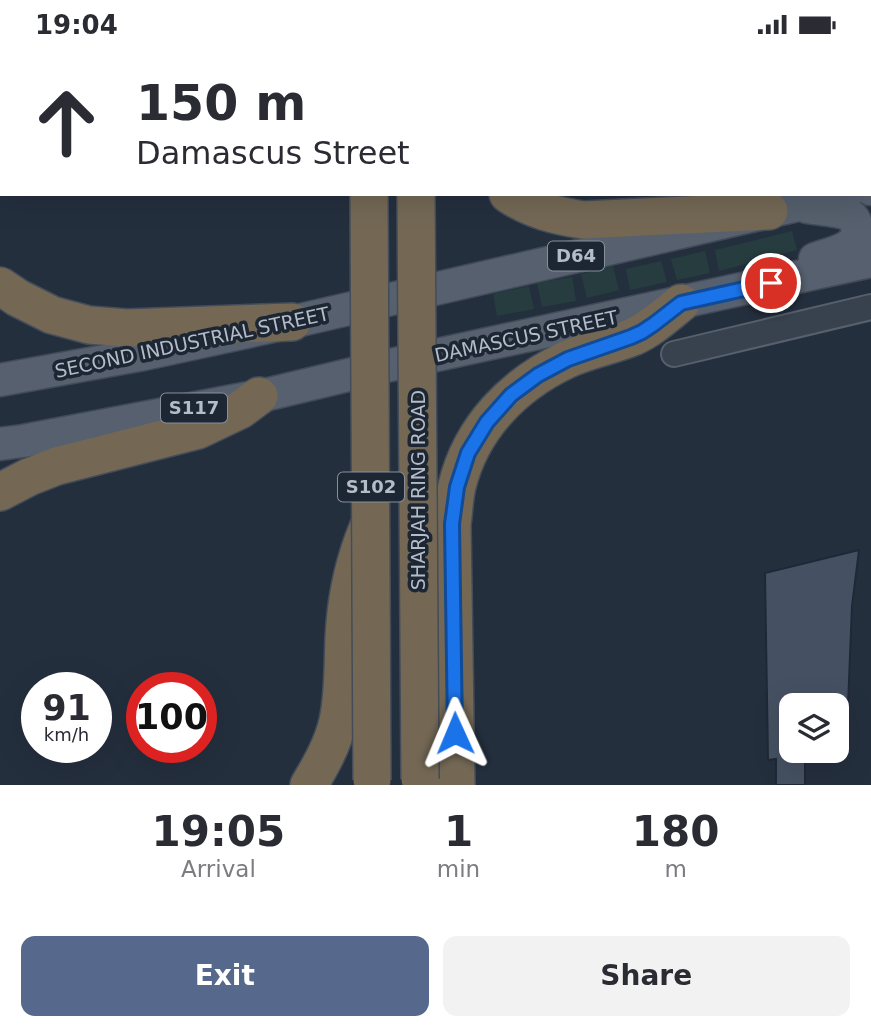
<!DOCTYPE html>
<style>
:root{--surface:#fff;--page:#f2f2f3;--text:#2b2b33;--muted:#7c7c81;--accent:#56698c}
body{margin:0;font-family:"DejaVu Sans",sans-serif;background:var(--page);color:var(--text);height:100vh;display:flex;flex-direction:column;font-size:26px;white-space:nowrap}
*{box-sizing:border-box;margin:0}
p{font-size:23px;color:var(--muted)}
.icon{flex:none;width:38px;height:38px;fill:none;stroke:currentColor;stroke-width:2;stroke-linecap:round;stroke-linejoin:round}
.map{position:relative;height:736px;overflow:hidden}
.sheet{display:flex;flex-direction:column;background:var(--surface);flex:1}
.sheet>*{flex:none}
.guide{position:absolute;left:0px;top:0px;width:872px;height:147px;box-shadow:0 7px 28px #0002;background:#fff;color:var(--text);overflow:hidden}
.tools{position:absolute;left:779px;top:644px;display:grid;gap:14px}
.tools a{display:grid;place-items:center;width:70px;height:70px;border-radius:14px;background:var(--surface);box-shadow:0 7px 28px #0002;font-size:35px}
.speed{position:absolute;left:21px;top:623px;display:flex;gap:14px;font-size:35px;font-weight:700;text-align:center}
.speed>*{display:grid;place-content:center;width:91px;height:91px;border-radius:50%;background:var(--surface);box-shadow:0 7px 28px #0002;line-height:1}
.speed small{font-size:18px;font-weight:400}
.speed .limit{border:10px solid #d22;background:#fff;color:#111}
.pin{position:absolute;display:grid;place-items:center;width:60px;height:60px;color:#fff;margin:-30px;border:4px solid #fff;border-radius:50%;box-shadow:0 2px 7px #0007}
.me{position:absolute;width:77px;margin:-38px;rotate:359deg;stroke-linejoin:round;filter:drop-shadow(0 0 5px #0008)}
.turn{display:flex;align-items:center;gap:24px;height:147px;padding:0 21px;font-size:32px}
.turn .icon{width:91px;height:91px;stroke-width:2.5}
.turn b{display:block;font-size:49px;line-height:60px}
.eta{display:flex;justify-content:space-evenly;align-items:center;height:119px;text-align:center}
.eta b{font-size:42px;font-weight:700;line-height:49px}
.cta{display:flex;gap:14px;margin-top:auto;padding:14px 21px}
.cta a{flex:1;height:80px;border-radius:14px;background:var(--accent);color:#fff;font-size:28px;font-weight:700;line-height:80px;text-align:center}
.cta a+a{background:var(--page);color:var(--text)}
.status{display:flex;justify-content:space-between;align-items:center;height:49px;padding:0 35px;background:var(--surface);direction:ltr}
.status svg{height:19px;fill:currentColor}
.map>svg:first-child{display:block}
.green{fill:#263c3f}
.building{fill:#455162;stroke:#1f2835;stroke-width:2}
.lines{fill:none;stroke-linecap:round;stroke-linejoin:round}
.minor-casing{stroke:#565f6c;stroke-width:28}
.major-casing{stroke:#414a57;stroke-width:35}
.highway-casing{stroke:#434c59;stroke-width:40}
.minor{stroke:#38414e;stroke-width:24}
.major{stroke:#56606e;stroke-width:32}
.highway{stroke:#746855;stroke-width:37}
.highway-bridge-casing{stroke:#434c59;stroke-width:40;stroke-linecap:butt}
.highway-bridge{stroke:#746855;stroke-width:37}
.route-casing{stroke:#114b97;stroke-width:18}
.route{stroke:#1a73e8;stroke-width:12}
.labels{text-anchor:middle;stroke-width:7;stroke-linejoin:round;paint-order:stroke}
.shield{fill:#1d2633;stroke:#878f9c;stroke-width:2}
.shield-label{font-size:18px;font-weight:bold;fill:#b4bcc9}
.street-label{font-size:19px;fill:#b4bcc9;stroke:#1d2633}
</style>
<div class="status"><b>19:04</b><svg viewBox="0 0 49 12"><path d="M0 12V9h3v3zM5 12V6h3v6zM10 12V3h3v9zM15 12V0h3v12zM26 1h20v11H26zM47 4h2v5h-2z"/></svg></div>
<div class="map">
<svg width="871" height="736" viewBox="0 0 871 736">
<rect width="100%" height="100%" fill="#242f3e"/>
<path class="green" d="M792,182l5,19 -78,21 -4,-21z
M705,202l5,22 -33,7 -6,-21z
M661,212l6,21 -37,8 -4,-21z
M613,217l6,24 -32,8 -6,-24z
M572,228l4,24 -34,6 -5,-24z
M529,237l5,23 -37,7 -4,-22z"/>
<path class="building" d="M859,501l-7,56 -4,99h-57v46h14v34h-29v-26l-8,1 -3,-187z"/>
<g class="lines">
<defs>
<path id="minor" d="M795,2v-2
M870,68h1
M674,305l197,-47"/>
<path id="major" d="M870,140h1
M807,158c11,2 35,3 44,9 4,3 6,10 7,15 0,18 -30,23 -43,28
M0,331l144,-26 148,-32 554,-128
M0,395l23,-3 246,-47 117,-28 485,-105"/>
<path id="highway" d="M334,0l1,2
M368,0v2
M415,0v2
M451,0v2
M508,145c23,16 49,22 75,26l186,-9
M0,237l18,12 34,17 37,10 38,3 165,-6
M0,443l29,-15 28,-11 141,-36 42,-20 19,-14
M309,736c12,-20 24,-41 29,-64 7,-32 4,-66 7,-98 3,-34 10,-64 23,-95
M456,736l-4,-261c2,-13 2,-26 5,-38 14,-58 56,-101 109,-126 21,-10 45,-14 67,-23 18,-8 33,-22 48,-34"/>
</defs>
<use href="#minor" class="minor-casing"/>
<use href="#major" class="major-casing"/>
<use href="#highway" class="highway-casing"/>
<use href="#minor" class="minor"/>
<use href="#major" class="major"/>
<use href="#highway" class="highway"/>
<defs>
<path id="highway-bridge" d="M369,145l3,586
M416,145l4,585"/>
</defs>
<use href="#highway-bridge" class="highway-bridge-casing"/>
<use href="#highway-bridge" class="highway-bridge"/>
</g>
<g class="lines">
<defs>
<path id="route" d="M455,684l-3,-209 5,-37 11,-34 19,-31 24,-27 27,-20 30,-16 63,-22 11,-5 12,-8 27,-21 90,-20"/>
</defs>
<use href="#route" class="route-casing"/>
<use href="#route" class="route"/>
</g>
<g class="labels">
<g class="shield">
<rect x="548" y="192.5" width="56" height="29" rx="5"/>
<rect x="161" y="344.5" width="66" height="29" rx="5"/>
<rect x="338" y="423.5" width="66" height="29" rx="5"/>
</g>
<g class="shield-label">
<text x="576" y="213">D64</text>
<text x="194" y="365">S117</text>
<text x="371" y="444">S102</text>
</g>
<g class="street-label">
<text transform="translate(526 287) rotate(-12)" y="7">DAMASCUS STREET</text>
<text transform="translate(192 293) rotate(-12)" y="7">SECOND INDUSTRIAL STREET</text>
<text transform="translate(418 441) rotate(-90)" y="7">SHARJAH RING ROAD</text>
</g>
</g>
</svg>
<div class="tools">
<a><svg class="icon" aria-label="layers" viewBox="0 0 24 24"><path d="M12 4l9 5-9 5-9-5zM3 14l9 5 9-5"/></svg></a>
</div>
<div class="speed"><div>91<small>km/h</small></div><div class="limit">100</div></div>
<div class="pin" style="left:771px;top:234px;background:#d93025"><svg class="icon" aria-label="arrive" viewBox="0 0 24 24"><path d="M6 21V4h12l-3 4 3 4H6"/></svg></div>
<svg class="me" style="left:455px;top:684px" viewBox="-20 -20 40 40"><path d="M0-17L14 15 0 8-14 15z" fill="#1a73e8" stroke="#fff" stroke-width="4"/></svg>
<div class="guide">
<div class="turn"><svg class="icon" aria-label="ahead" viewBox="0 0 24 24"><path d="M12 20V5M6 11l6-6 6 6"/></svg><div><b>150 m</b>Damascus Street</div></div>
</div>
</div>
<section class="sheet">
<div class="eta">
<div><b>19:05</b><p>Arrival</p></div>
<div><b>1</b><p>min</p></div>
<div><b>180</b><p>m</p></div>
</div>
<div class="cta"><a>Exit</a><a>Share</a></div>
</section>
